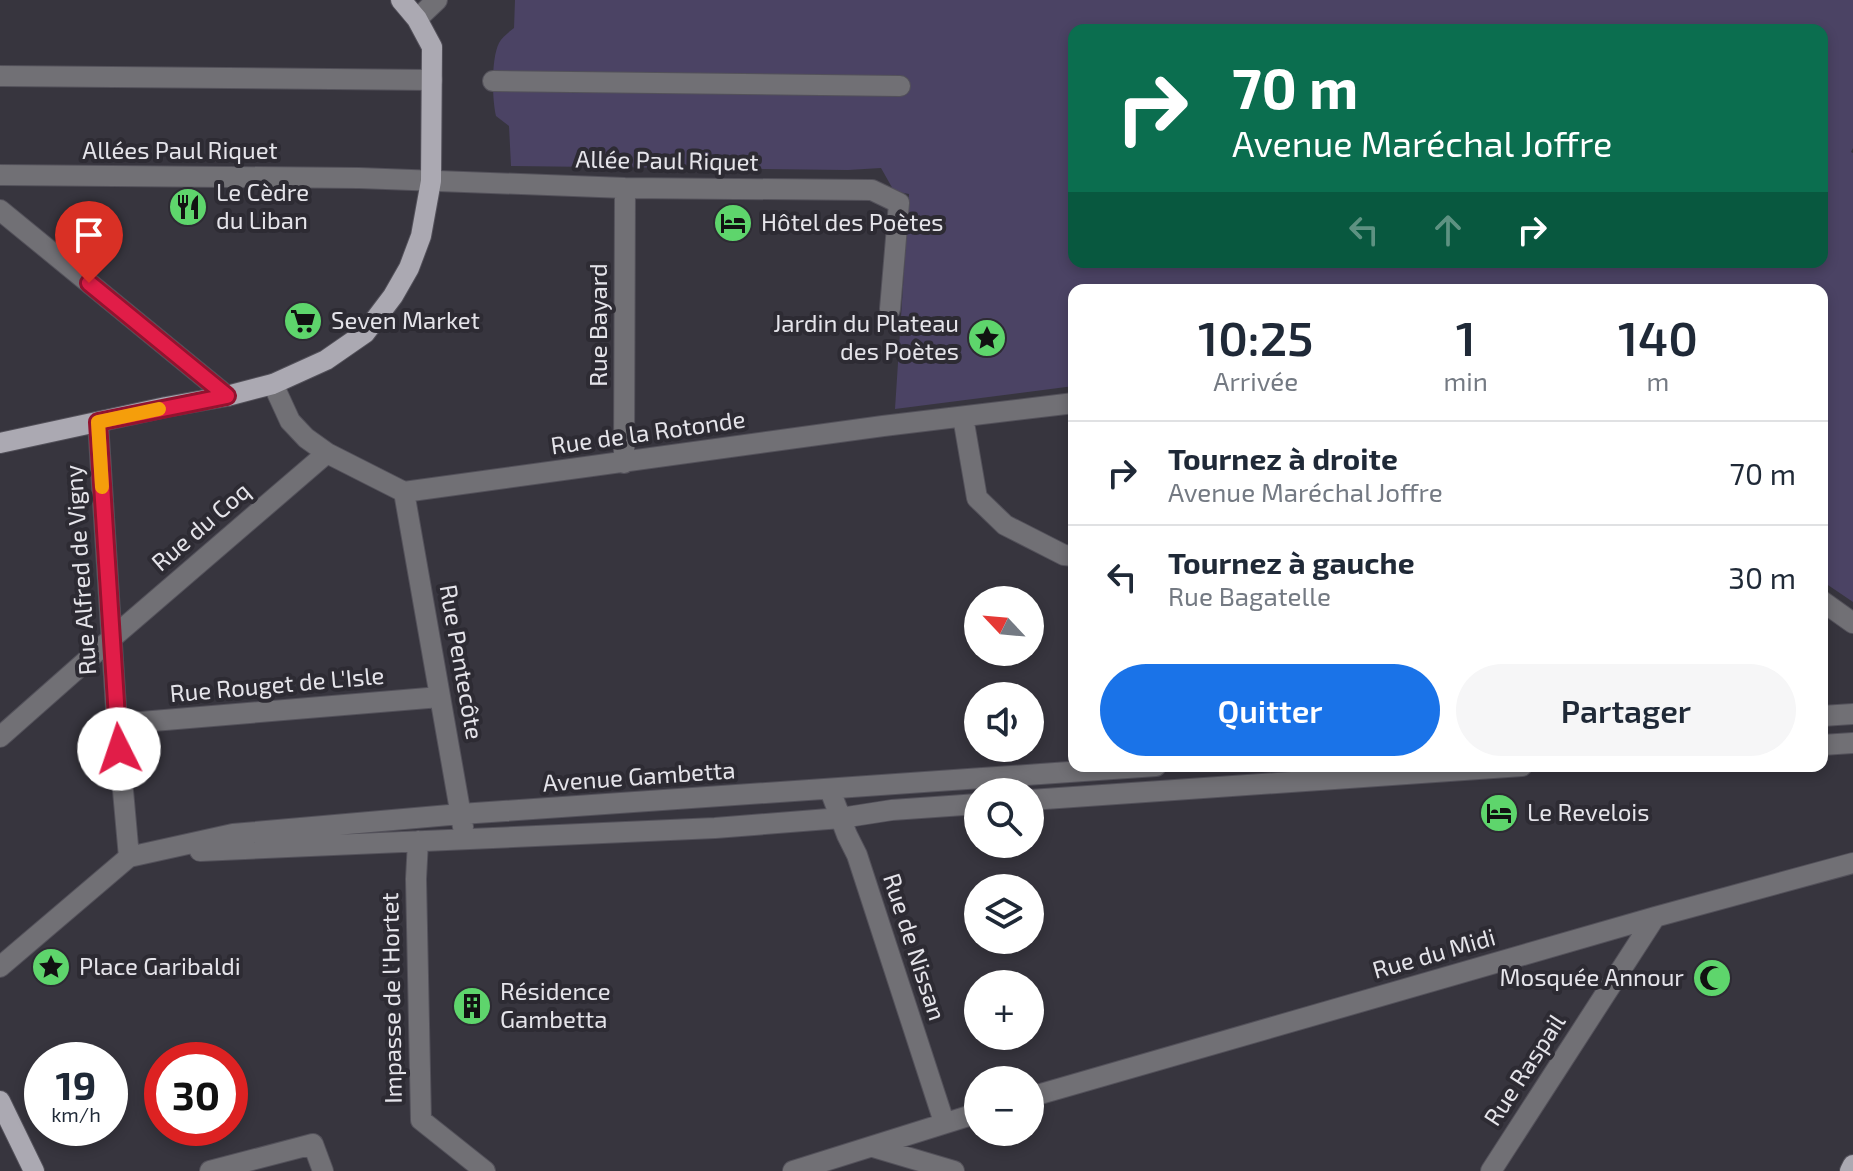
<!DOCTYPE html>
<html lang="fr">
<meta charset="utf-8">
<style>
:root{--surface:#fff;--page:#f6f6f7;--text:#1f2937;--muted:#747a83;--line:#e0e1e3;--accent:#1a73e8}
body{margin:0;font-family:"Exo 2",sans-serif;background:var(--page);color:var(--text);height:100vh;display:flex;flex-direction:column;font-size:30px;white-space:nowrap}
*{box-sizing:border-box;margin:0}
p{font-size:26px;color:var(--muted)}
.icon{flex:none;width:44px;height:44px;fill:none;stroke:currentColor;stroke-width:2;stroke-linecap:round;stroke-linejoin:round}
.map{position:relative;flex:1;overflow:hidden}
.panel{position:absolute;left:1068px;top:284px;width:760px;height:488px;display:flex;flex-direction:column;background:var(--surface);border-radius:16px;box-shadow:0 4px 12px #0003}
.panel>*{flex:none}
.guide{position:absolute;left:1068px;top:24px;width:760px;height:244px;border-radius:16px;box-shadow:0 4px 12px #0003;background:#0b6e4f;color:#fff;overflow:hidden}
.needle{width:52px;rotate:296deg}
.buttons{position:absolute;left:964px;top:586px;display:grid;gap:16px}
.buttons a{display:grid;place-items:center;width:80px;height:80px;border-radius:50%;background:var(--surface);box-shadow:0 4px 12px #0003;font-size:40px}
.speed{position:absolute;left:24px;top:1042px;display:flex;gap:16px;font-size:40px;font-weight:700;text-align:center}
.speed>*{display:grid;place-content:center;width:104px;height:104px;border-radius:50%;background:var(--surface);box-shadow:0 4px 12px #0003;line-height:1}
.speed small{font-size:20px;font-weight:400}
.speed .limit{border:12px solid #d22;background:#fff;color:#111}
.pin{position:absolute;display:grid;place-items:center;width:68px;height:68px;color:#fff;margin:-82px -34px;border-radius:50% 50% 50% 0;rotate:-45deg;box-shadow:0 0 8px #0007}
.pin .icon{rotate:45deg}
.me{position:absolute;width:88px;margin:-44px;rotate:356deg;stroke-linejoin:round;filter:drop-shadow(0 0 6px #0008)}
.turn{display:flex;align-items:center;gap:28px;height:168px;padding:0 32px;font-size:36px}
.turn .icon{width:104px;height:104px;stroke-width:2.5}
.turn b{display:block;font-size:56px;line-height:68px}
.lanes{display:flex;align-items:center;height:76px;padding:0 32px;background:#0003;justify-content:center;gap:40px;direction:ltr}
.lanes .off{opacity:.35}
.eta{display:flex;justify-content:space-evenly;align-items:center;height:136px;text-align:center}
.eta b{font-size:48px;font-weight:600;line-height:56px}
.primary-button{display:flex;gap:16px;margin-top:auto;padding:16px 32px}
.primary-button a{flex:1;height:92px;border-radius:48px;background:var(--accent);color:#fff;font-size:32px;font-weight:600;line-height:92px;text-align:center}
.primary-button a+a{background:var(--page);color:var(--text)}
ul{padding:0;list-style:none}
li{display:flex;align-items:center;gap:24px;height:104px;padding:0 32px;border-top:2px solid var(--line)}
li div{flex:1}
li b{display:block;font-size:30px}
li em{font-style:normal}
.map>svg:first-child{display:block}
.green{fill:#4b4364;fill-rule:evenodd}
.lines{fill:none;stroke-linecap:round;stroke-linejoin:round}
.minor-casing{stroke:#53515a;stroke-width:22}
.major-casing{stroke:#53515a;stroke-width:22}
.minor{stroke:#717075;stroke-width:20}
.major{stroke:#aba9b2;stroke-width:20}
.route-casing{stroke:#92132f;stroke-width:20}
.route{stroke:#e11d48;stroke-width:14}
.slow{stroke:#f59e0b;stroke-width:14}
.labels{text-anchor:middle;stroke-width:8;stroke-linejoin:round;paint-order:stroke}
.street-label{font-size:24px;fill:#e5e4ea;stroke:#2d2b33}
.poi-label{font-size:24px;fill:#e5e4ea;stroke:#2d2b33;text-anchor:start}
</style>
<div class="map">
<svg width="1853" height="1171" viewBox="0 0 1853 1171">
<rect width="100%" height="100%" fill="#37353e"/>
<path class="green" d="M515,0h1338v148l-2,4 2,1v449l-31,-21v-291h-748v96l-179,23 14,-215 -15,-3 -13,-23 -33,2 -337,-4 -2,-40 -13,-10c-4,-17 -5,-57 3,-73 3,-6 10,-11 15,-15zM1074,30h748v232h-748z"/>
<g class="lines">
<defs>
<path id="minor" d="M417,19l20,-19
M0,76l432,4
M493,81l407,5
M0,175l359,3 266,10 247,2 27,13 -9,106
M0,210l227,186
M273,384l17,37 16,17 21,15 77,39 479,-66 191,-23
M963,417l14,81 28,27 59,30 10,1
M98,422l19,302 12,133
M624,463l1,-275
M404,492l59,335
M1822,601l31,22
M1822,716l31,-2
M117,724l323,-27
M0,737l112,-99 215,-185
M1822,745l31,-2
M830,790l17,45 10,20 87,267
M1030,800l492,-34
M418,841l-2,38 5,241 64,51
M200,851l515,-23 126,-10 51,-8 86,-6
M0,967l129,-110 104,-23 228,-20 695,-48
M1030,1097l625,-180 198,-54
M873,1147l81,24
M210,1171l103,-27 10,27
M793,1171l185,-58
M1491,1171l164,-254"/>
<path id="major" d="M0,443l166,-36 61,-11 46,-12 53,-24 39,-27 28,-37 16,-28 12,-32 10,-55 1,-134 -15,-28 -16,-19
M0,1101l34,70
M1850,1171l3,-6"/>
</defs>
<use href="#minor" class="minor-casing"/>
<use href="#major" class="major-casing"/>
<use href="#minor" class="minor"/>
<use href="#major" class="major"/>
</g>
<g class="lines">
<defs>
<path id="route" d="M89,283l138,113 -129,26 21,327"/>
</defs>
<use href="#route" class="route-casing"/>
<use href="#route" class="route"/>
<path class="slow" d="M102,487l-4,-65 61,-13"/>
</g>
<defs>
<symbol id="restaurant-disc" viewBox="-11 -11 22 22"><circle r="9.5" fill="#5ed56c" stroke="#2d2b33"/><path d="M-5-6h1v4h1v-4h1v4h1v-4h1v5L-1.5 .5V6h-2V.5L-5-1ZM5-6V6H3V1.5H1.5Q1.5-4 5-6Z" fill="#111"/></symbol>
<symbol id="hotel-disc" viewBox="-11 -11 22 22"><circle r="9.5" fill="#5ed56c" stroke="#2d2b33"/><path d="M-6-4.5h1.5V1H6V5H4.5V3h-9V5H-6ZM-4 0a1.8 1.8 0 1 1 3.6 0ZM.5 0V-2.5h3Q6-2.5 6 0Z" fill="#111"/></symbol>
<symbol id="supermarket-disc" viewBox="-11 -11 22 22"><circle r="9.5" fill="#5ed56c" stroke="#2d2b33"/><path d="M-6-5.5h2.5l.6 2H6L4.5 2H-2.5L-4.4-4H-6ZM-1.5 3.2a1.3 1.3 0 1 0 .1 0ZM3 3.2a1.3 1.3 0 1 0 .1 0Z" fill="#111"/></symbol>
<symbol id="sight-disc" viewBox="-11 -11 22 22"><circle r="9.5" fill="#5ed56c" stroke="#2d2b33"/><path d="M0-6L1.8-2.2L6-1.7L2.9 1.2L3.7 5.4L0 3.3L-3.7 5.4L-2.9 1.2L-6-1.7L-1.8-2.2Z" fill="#111"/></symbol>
<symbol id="mosque-disc" viewBox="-11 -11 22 22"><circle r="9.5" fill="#5ed56c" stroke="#2d2b33"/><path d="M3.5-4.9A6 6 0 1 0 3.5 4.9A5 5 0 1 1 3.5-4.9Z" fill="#111"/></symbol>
<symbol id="building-disc" viewBox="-11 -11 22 22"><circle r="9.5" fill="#5ed56c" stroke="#2d2b33"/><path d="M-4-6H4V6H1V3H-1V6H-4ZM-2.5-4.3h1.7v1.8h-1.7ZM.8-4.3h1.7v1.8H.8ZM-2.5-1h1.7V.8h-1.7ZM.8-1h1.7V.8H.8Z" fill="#111"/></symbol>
</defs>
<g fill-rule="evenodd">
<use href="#restaurant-disc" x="166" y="185" width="44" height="44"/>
<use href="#hotel-disc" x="711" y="201" width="44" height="44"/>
<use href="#supermarket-disc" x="281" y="299" width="44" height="44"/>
<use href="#sight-disc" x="965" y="316" width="44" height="44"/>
<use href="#hotel-disc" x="1477" y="791" width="44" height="44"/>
<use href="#sight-disc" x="29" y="945" width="44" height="44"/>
<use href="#mosque-disc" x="1690" y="956" width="44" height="44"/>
<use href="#building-disc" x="450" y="984" width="44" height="44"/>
</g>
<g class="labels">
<g class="street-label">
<text x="180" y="159">Allées Paul Riquet</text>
<text transform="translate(667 161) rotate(1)" y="8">Allée Paul Riquet</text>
<text transform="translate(599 325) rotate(-90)" y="8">Rue Bayard</text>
<text transform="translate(648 433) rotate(-8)" y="8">Rue de la Rotonde</text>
<text transform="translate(201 527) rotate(-41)" y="8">Rue du Coq</text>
<text transform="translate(81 570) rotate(-94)" y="8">Rue Alfred de Vigny</text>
<text transform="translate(461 662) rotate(80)" y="8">Rue Pentecôte</text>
<text transform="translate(277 685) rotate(-5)" y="8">Rue Rouget de L'Isle</text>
<text transform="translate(639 777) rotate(-4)" y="8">Avenue Gambetta</text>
<text transform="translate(914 947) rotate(72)" y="8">Rue de Nissan</text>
<text transform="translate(1434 954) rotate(-16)" y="8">Rue du Midi</text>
<text transform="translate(392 998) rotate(-91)" y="8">Impasse de l'Hortet</text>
<text transform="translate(1525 1070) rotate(-57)" y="8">Rue Raspail</text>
</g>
<g class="poi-label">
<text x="216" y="201">Le Cèdre<tspan x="216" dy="28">du Liban</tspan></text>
<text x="761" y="231">Hôtel des Poètes</text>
<text x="331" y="329">Seven Market</text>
<text x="959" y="332" text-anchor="end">Jardin du Plateau<tspan x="959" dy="28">des Poètes</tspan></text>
<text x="1527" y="821">Le Revelois</text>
<text x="79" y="975">Place Garibaldi</text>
<text x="1684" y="986" text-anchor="end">Mosquée Annour</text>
<text x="500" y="1000">Résidence<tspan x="500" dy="28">Gambetta</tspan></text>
</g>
</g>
</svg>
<div class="buttons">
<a><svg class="needle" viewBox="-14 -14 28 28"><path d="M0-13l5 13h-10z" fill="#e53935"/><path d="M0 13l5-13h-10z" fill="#747a83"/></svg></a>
<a><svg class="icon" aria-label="sound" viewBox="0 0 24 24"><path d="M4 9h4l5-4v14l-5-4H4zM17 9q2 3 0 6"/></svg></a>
<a><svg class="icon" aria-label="search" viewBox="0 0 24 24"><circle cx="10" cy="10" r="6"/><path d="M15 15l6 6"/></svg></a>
<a><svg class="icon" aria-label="layers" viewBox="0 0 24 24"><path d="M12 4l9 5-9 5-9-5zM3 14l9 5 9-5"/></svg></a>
<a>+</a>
<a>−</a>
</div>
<div class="speed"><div>19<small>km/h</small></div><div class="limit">30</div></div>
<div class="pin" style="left:89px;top:283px;background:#d93025"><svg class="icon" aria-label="arrive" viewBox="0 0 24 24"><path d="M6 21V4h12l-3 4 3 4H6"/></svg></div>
<svg class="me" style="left:119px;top:749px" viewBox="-20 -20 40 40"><circle r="19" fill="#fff"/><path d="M0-13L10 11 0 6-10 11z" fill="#e11d48"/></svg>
<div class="guide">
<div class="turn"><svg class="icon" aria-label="right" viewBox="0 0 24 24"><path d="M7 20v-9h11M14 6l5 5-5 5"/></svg><div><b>70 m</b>Avenue Maréchal Joffre</div></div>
<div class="lanes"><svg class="icon off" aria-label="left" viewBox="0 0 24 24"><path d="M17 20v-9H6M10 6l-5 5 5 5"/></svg><svg class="icon off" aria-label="ahead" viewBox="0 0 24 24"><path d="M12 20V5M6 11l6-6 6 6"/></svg><svg class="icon" aria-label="right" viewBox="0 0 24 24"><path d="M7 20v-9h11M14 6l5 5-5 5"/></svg></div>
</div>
<section class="panel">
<div class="eta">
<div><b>10:25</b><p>Arrivée</p></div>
<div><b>1</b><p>min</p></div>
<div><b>140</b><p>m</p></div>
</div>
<ul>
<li><svg class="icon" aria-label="right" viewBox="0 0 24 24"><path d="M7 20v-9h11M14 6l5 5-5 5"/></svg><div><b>Tournez à droite</b><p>Avenue Maréchal Joffre</p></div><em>70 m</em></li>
<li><svg class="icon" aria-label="left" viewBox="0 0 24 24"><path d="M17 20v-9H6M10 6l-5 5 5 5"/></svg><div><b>Tournez à gauche</b><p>Rue Bagatelle</p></div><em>30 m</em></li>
</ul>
<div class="primary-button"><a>Quitter</a><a>Partager</a></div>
</section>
</div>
